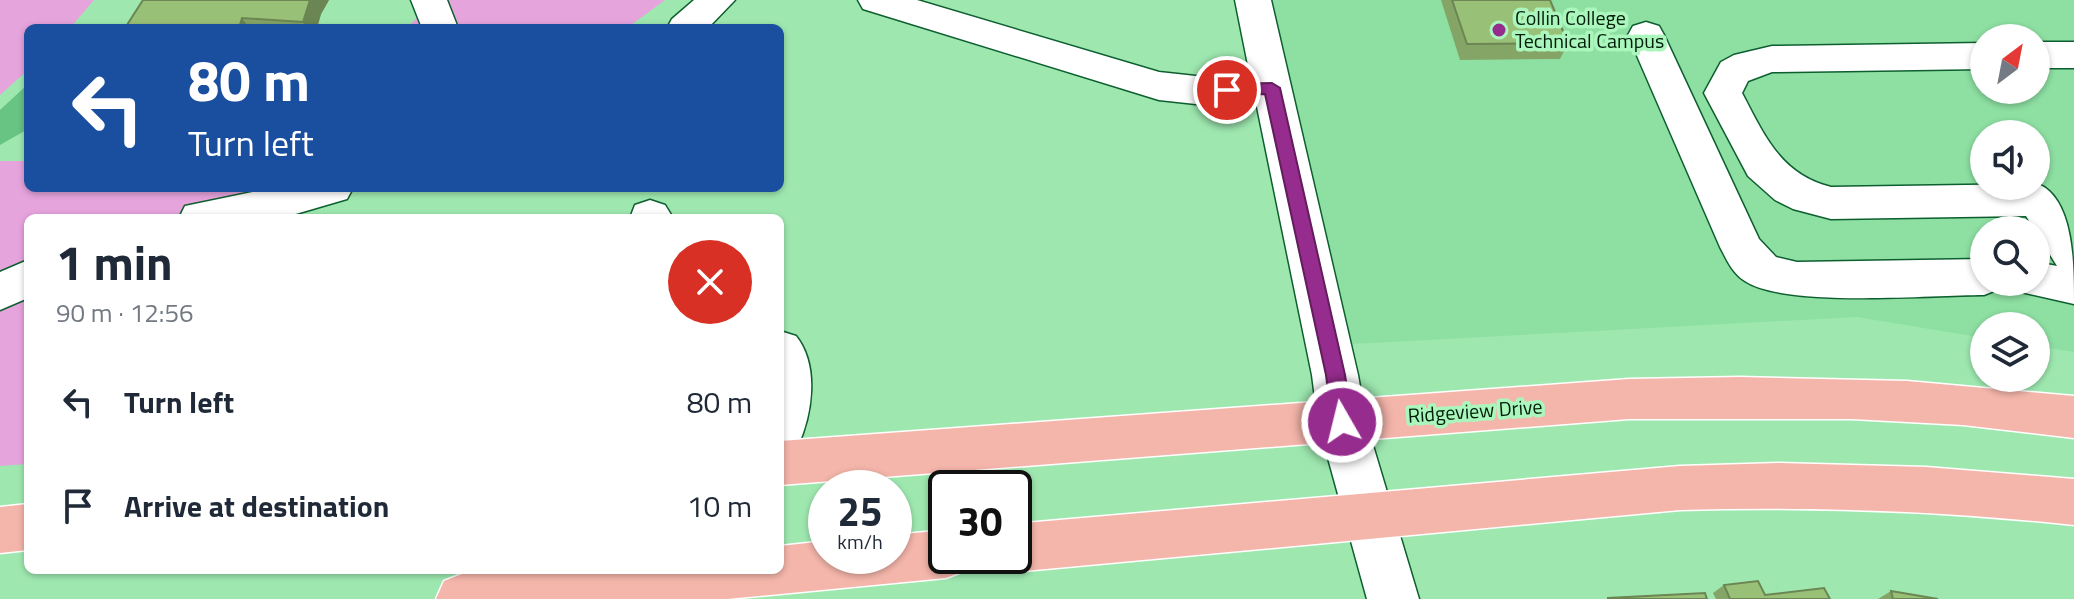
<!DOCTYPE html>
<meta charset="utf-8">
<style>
:root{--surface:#fff;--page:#f2f2f3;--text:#1f2937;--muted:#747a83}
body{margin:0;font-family:"Titillium Web",sans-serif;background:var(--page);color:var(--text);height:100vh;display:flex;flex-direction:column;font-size:30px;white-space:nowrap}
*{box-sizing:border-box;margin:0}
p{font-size:26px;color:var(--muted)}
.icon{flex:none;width:44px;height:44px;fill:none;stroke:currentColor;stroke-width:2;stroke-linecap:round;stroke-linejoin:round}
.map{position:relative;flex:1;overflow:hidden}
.details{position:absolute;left:24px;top:214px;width:760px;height:360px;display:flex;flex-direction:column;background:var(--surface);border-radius:12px;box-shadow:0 2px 6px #0004}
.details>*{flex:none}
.hud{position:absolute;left:24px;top:24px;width:760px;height:168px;border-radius:12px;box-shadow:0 2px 6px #0004;background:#1a4fa0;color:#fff;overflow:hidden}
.needle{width:52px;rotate:32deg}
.tools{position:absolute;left:1970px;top:24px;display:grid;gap:16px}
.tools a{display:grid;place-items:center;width:80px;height:80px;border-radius:50%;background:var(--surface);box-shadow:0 2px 6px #0004;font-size:40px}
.speed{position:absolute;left:808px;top:470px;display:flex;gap:16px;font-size:40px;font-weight:700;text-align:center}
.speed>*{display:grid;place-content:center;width:104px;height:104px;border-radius:50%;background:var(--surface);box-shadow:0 2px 6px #0004;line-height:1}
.speed small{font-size:20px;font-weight:400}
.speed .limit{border:4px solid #111;border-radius:12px;background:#fff;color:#111}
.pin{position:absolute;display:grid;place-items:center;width:68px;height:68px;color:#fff;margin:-34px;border:4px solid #fff;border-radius:50%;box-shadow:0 2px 8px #0007}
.me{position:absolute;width:88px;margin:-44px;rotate:352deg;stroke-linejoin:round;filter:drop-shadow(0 0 6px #0008)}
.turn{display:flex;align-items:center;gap:28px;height:168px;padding:0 32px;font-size:36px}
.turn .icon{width:104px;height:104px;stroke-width:2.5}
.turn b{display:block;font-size:56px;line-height:68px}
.round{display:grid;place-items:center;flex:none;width:84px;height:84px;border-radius:42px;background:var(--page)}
.summary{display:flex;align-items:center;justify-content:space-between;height:136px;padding:0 32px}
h1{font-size:48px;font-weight:700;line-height:60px}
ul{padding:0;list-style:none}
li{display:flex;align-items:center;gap:24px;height:104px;padding:0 32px}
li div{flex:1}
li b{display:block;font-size:30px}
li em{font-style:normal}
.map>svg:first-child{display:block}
.built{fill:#8ddfa2;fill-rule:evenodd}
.green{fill:#e6a4dd}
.water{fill:#68c483}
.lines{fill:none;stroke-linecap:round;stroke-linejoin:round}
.minor-casing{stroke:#0d5f2f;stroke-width:3}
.major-casing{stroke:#fff;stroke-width:3}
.minor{fill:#fff;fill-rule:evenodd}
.major{fill:#f4b5aa;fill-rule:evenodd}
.wall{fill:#84a566}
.shaded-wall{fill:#6b8653}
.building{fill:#99c077;stroke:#6b8653;stroke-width:2}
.route{fill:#962c8e;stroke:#621d5c;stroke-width:2}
.poi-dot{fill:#962c8e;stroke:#abf6bd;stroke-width:3}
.labels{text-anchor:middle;stroke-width:7;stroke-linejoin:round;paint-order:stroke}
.poi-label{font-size:20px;fill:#001d09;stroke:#abf6bd;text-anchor:start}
.street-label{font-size:20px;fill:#001d09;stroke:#abf6bd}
</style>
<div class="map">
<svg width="2074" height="599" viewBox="0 0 2074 599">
<rect width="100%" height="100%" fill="#9ee8b0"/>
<path class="built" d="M1259,0h815v352l-38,-6v-20h-52v12l-127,-21 -543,29zM1984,38h52v52h-52zM1984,134h52v52h-52zM1984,230h52v52h-52z"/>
<path class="green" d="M0,0h94l-24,28h-42v42l-28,25z
M434,0h231l-38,28h-220z
M0,161h28v27h233v30h-233v246l-28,2z"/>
<path class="water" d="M28,84v45l-28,16v-35z"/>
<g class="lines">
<defs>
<path id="minor" d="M411,0h36l11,28h-36z
M694,0h41l-27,28h-41l5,-9z
M858,0h59l242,72 46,5 45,-2 -15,-75h36l87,375 8,47 53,177h-52l-49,-177 -6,-47 -56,-273 -51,3 -46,-5 -296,-91z
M1646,22l13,4 5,9 95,204 17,18 21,5 187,-3v23h19l-4,7 -15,6c-53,0 -199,13 -239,-14 -13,-8 -18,-21 -25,-34l-92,-212 5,-9z
M2036,42h38v26h-38z
M1984,43v26l-212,3 -24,9 -6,12c22,42 39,82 89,94l207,-3c36,15 36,80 36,120l-53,-12 -6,-10h21v-20l21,4 -31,-50 -195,3 -38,-10 -18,-9 -27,-24 -44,-83 17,-31 13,-7 38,-9z
M272,188h81l-6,11 -65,19h-103l6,-12z
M650,200l15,5 8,13h-43l5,-13z
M28,260v38l-28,12v-38z
M780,331l16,5c24,30 16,80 1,112l-17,6z"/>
<path id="major" d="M1740,377l167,4 167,15v42l-111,-13 -111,-6h-223l-849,66v-44l849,-62z
M1779,463l147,4 148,12v46c-131,-14 -262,-19 -394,-15l-666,62 -18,-7 -4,-9h22v-32l666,-58z
M28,504v46l-28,3v-46z
M946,530v26h25l-7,15 -18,7 -219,21h-291l8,-18 18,-7 43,-4h275v-24l46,-5v15h68v-21z"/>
</defs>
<use href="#minor" class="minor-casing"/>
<use href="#major" class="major-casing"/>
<use href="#minor" class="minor"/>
<use href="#major" class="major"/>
</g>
<path class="wall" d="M143,0h186l-8,14 -4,14h-192z
M1441,0h109l18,43 -8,16 -100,1z
M1724,585l41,10 65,4h-114l-3,-6z
M1891,591l47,8h-60z"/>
<path class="shaded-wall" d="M310,0h19l-8,14 -4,14h-10l-4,-6z
M242,18l7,10h-10z"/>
<path class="building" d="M143,0h167l-7,22 -61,-4 -3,10h-114z
M1452,0h98l18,43 -101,1z
M1758,581l7,14 59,-7 6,11h-100l-6,-14z
M1891,591l47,8h-45z
M1705,593l2,6h-99v-1z"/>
<path class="route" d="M1272,83l8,5 65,287 7,47 -3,6 -7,2 -7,-2 -3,-6 -6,-47 -61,-281 -38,2 -8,-6 8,-6z"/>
<circle class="poi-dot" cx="1499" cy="30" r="8"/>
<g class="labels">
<g class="poi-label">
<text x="1515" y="25">Collin College<tspan x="1515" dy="23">Technical Campus</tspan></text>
</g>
<g class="street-label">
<text transform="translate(1475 411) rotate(-4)" y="7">Ridgeview Drive</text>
</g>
</g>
</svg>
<div class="tools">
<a><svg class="needle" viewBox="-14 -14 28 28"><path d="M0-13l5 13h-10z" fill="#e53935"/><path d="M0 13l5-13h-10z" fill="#747a83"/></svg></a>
<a><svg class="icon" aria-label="sound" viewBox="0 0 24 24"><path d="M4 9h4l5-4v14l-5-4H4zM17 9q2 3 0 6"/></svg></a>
<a><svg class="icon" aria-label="search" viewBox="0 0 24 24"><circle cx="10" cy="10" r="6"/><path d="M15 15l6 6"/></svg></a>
<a><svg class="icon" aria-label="layers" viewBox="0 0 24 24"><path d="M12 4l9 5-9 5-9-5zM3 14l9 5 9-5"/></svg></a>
</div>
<div class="speed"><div>25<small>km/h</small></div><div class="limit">30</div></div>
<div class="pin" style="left:1227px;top:90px;background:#d93025"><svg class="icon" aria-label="arrive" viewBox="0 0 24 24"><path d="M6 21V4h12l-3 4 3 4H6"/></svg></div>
<svg class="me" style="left:1342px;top:422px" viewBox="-20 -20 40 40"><circle r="17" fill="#962c8e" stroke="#fff" stroke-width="3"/><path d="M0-11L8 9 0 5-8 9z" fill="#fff"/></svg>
<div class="hud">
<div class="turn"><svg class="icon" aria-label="left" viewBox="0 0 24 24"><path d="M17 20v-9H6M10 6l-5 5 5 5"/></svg><div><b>80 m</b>Turn left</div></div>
</div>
<section class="details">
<div class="summary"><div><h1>1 min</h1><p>90 m · 12:56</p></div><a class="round" style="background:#d93025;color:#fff"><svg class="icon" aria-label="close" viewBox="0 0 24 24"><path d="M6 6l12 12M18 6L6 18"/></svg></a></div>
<ul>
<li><svg class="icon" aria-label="left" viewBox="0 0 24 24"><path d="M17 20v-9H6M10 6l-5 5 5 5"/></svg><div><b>Turn left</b></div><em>80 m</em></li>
<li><svg class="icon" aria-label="arrive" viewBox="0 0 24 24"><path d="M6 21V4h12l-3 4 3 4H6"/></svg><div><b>Arrive at destination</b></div><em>10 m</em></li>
</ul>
</section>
</div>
